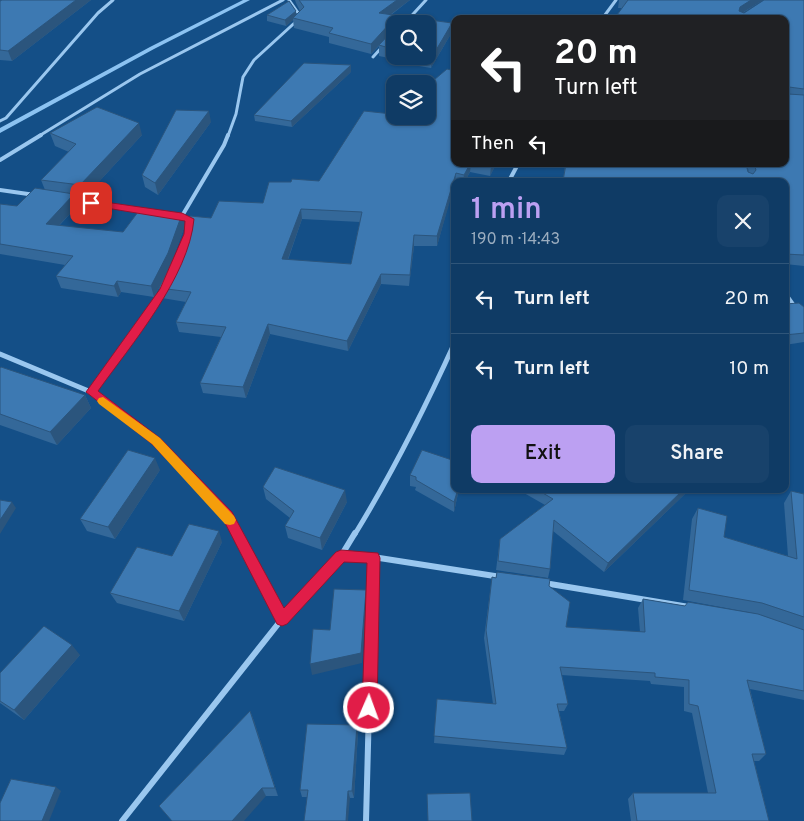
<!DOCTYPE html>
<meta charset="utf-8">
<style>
:root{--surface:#0f3b65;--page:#18426b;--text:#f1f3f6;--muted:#9badbf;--line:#2f5579;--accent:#bca0f2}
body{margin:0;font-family:Overpass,sans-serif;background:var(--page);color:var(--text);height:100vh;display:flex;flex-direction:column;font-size:19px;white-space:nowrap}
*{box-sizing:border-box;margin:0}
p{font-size:16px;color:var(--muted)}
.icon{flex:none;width:28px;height:28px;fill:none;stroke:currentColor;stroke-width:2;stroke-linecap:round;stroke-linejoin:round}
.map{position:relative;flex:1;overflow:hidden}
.sheet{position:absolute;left:451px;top:178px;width:338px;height:315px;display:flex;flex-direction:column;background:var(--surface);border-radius:10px;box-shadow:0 1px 4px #0004,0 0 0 1px var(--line)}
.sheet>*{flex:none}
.hud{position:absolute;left:451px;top:15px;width:338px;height:152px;border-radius:10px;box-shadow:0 1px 4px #0004,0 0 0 1px var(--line);background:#202124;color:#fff;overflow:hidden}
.fabs{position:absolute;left:386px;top:15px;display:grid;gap:10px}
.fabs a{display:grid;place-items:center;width:50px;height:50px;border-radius:10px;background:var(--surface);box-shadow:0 1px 4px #0004,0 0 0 1px var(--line);font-size:25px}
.pin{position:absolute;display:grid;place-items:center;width:42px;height:42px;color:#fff;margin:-21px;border-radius:10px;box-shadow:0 2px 8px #0006}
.me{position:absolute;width:55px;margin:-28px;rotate:2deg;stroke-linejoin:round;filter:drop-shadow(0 0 4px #0008)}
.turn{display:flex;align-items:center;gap:18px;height:105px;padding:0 20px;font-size:22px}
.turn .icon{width:65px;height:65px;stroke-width:2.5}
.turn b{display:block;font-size:35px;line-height:42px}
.then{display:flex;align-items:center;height:48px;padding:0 20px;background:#0003;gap:10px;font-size:19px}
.round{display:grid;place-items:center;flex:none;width:52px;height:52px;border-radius:10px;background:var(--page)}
.headline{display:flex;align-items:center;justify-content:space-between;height:85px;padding:0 20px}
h1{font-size:30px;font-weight:600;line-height:38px;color:var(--accent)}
.button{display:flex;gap:10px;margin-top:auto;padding:10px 20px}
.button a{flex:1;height:58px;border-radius:10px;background:var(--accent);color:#111;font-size:20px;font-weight:600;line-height:58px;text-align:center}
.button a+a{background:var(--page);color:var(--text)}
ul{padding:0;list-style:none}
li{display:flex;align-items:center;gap:15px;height:70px;padding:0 20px;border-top:1px solid var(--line)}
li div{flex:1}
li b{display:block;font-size:19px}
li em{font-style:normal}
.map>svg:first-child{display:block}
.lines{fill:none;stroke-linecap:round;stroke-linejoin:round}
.stream{fill:#8cc3f2;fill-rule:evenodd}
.minor-far3{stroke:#9ac7ef;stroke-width:3}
.minor-far2{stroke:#9ac7ef;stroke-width:4}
.minor-far1{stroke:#9ac7ef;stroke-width:5}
.minor{stroke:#9ac7ef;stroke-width:6}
.wall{fill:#346899;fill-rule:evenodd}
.shaded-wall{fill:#2b557d}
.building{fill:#3d79b2;stroke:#2b557d;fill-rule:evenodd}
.route{fill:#e11d48;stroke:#92132f}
.slow{fill:#f59e0b}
</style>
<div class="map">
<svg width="804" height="821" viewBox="0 0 804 821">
<rect width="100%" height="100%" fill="#144f87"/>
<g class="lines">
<path class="stream" d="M243,0h7l-96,49 -154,84v-5l150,-81z"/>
<path class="minor-far3" d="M602,19l14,-19
M404,24l22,-24
M373,57l10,-11
M0,121l6,-3 92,-105 15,-13
M39,136l101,-62 143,-74
M228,136l8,-22 7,-37 11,-17 47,-43 -12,-17"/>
<path class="minor-far2" d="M0,160l41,-25
M509,181l9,-17
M0,190l35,5
M71,200l76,11
M177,215l13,4 -1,6
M182,216l42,-71 4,-10
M785,293l12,17
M150,310l14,-19"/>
<path class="minor-far1" d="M796,309l8,10
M0,354l91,38 65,49 72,75 9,18
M91,392l60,-83
M355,534c38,-62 70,-126 100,-192"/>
<path class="minor" d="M237,533l45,86
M341,556l32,1 128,20
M544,583l145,24
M122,821l160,-202 59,-63 14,-23
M366,821l7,-264"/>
</g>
<path class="wall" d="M2,0h89l-79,61 -12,-1v-59z
M295,0h115l-19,15 61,8v9l-21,36 -42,-7v-3l-10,-2v-10l-8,8 -42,-11v-6l-35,-9 -1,-8 -7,6 -19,-5v-6l22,-14 7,10v4l4,-4 -4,-8zM395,24h33v32h-33z
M619,0h144l-20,13h1l60,-13v266l-19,-2v-83h-222l2,-15 -12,-2h193l3,9 -2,-9h38l-163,-156h-4z
M351,72l-59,55 -37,-6 -1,-6z
M211,122l-53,73 -13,-8 -3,-12z
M50,133l92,2 -58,63 -9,-1 3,8 -19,21 64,6 62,-7 -13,36 39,-43 52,-15 28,-21 28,-1 136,-17h41l-6,12 -20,-4 -5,9h-10l-18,65h-23l-5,40 -28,-2 -33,67 -78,-17 -24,64 -43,-5 -3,-10 21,-46 -42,-5 -3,-10 10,-20 -24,-4 -3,-10 -5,9 -33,-5 -3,5 -57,-9 -5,-12 9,-11 -65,-11v-50l17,2 28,-16 -4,-10 28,-28 -14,-6zM302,219l58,3 -9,42 -63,-4z
M785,304l19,3v35l-19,3z
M0,368l85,27 6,13 -34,37 -57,-20z
M160,470l-45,69 -28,-8 -7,-12z
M410,475l45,14h4l-5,23 -39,-22 1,-3 -6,-1z
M263,487l84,15 -25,48 -34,-12 -3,-12 5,-8 -24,-19z
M517,489h171l-1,3 -83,80 -51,-41 -3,38 -2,9 -52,-8 4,-31 45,-34z
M791,491l13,3v206l-54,-11 16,65 -7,7h-5l15,60h-138l-3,-22 5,-6h75l-16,-80 -8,-2v-24l-33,-3 -1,-3 -89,-6 7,29 -4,7h-5l8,37 -3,7 -130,-12 3,-44 56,5 -9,-66 8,-61 4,1 1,-6 52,14 17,41 74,5 -2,-24 5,-9 42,7 73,8 -75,-14 9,-81 6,-11 26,29 64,19 -4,-53z
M222,542l-38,79 -67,-18 -7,-10 62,-37z
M80,655l-56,65 -24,-17v-30z
M250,711l4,10 24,75h-12l-107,10z
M358,733l-4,65 -52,-1 -2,-7z"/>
<path class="shaded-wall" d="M76,0h15l-79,61 -4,-10z
M397,0h13l-31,23v-10z
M751,0h12l-26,16 3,-9z
M296,11v6l-3,1v2l-7,6 -1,-6z
M397,20v4h-2v6l-3,1 -21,23v-10l21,-23z
M452,23v9l-21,36 1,-11z
M351,65v7l-59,55 -1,-6z
M209,111l2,11 -53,73 -3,-12z
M139,123l3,12 -58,63 -4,-13z
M470,164h1l-1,8 -5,9h-2l1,-6z
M492,164h4l-6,12 1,-10z
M456,173l-1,11 -18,62v-10z
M74,194l4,11 -28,30 -4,-11z
M301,209l1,10 -18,51 -2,-11z
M182,214l3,11 -14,40 -17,32 -3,-11z
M414,235v11l-5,40 1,-11z
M381,274v10l-33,67 -1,-10z
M117,281l4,11 -3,5 -4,-11z
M268,324l2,10 -24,64 -3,-11z
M85,395l6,13 -34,37 -7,-13z
M155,458l5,12 -45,69 -7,-12z
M458,489h1l-5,23v-10z
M684,489h4l-1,3 -83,80 4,-9z
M345,490l2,12 -25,48 -2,-12z
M12,502l4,6 -16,26v-14z
M219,531l3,11 -38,79 -5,-10z
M366,590l1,11 -5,62 -50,12 -2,-11z
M72,645l8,10 -56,65 -10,-10z
M250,711l4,10 24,75 -3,-8z
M357,725l1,8 -4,65 -2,-7z
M56,787l5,4 -12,30h-7z
M262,788l4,8 -22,25h-12z
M348,791l2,7 -2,23h-2z"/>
<path class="building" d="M2,0h74l-68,51 -8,-1v-49z
M299,0h98l-18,13 73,10 -20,34 -9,-1h5v-32h-31v-4l-5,1 -21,23 -42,-11 4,-5 -40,-10 11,-11z
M628,0h123l-11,7 -1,4 5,2 20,-13h40v89l-15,-2 -4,2 3,5 16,1v160l-19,-1v-73h-222l3,-17h180l2,8 5,2 3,-4 -2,-6h31v-145h-171z
M289,1l7,10 -11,9 -18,-5z
M395,28v24l-6,-1v-3l-10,-3z
M304,63l47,2 -60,56 -37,-6z
M447,69l8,2v93h15l-6,11 -8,-2 -19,63 -23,-1 -4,40 -29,-1 -34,67 -79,-17 -25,63 -43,-4 26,-56 -50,-5 15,-30 -32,-4 21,-42 10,-30 21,2 8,-17 44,2 6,-21h22l1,-3 27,2 45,-70 28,3 3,-2v4h33v-31zM301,209l61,3 -11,52 -69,-5z
M97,107l42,16 -59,62 -39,-5 35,-36 -26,-11z
M176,110l33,1 -54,72 -13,-8z
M480,164h12l-1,2z
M35,188l39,6 -28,30 77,8 18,-24 41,6 -14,39 -17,33 -34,-5 -3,5 -58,-10 17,-20 -73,-12v-40l17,2z
M799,303l5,4v26l-19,2v-31z
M1,367l84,28 -35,37 -50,-18v-46z
M128,450l27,8 -47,69 -28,-8z
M422,450l33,11v28h3l-4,13 -38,-22v-3l-6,-2z
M275,467l70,23 -25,48 -35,-12 9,-15 -31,-24z
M536,489h148l-76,74 -54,-43 -4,49 -52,-8 2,-22 53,-40z
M791,491l13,3v123l-42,-14 -73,-13 9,-82 29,8 -3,21 73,22z
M0,500l12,2 -12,18z
M189,524l30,7 -40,80 -69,-18 27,-46 35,9z
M497,572l53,7 -1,7 21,16 -4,25 79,5 -2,-33 42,7 3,-4 70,12 46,16v61l-57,-11 19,74h-14l17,67h-132l-4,-28h83l-18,-87 -9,-2v-24l-34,-3v-4l-95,-6 8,37h-11l10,44 -133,-12 3,-37 59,5 -10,-74 6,-53 4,1z
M334,589l32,1 -5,63 -51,11 3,-35 17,1z
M44,626l28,19 -58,65 -14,-9v-28z
M250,711l25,77h-13l-30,33h-60l-13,-15z
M307,724l50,1 -5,66h-4l-2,30h-42l4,-31h-8z
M11,779l45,8 -14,34h-42v-18z
M470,793l2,28h-44l-1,-27z"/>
<path class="route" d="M91,200l91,13 12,6c-5,58 -63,126 -96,172l62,47 72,74 52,96 52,-56 5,-2 37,3 2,5 -3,150 -2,6 -6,2 -5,-2 -2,-6 5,-145 -23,-1 -57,62 -5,2 -5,-2 -54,-105 -71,-75 -66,-52 74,-103 24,-55 1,-13 -97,-16 -1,-2z"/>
<path class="slow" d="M103,397l57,41 74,78 2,4 -2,4 -4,1 -5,-1 -73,-80 -53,-40 -2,-3 2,-3z"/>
</svg>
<div class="fabs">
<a><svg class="icon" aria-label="search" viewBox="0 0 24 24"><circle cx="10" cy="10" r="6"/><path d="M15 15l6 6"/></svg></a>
<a><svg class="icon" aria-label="layers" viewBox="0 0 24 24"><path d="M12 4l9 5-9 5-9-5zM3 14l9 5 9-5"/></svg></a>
</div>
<div class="pin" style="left:91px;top:203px;background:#d93025"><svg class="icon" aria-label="arrive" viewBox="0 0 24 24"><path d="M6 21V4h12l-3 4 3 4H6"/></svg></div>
<svg class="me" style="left:369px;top:708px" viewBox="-20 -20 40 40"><circle r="17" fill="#e11d48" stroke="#fff" stroke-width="3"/><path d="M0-11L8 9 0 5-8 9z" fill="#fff"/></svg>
<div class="hud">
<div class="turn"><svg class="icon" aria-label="left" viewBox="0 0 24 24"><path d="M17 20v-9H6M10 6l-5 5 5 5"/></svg><div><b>20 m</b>Turn left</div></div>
<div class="then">Then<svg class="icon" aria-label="left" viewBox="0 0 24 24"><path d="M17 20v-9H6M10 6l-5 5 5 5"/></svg></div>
</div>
<section class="sheet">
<div class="headline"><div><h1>1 min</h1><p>190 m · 14:43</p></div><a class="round"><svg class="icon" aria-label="close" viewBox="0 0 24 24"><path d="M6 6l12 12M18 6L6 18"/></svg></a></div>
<ul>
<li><svg class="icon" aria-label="left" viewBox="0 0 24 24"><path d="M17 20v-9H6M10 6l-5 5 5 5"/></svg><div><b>Turn left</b></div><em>20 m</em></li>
<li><svg class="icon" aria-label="left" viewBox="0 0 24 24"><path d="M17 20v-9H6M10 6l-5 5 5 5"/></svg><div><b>Turn left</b></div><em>10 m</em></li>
</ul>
<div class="button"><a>Exit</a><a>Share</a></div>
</section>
</div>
